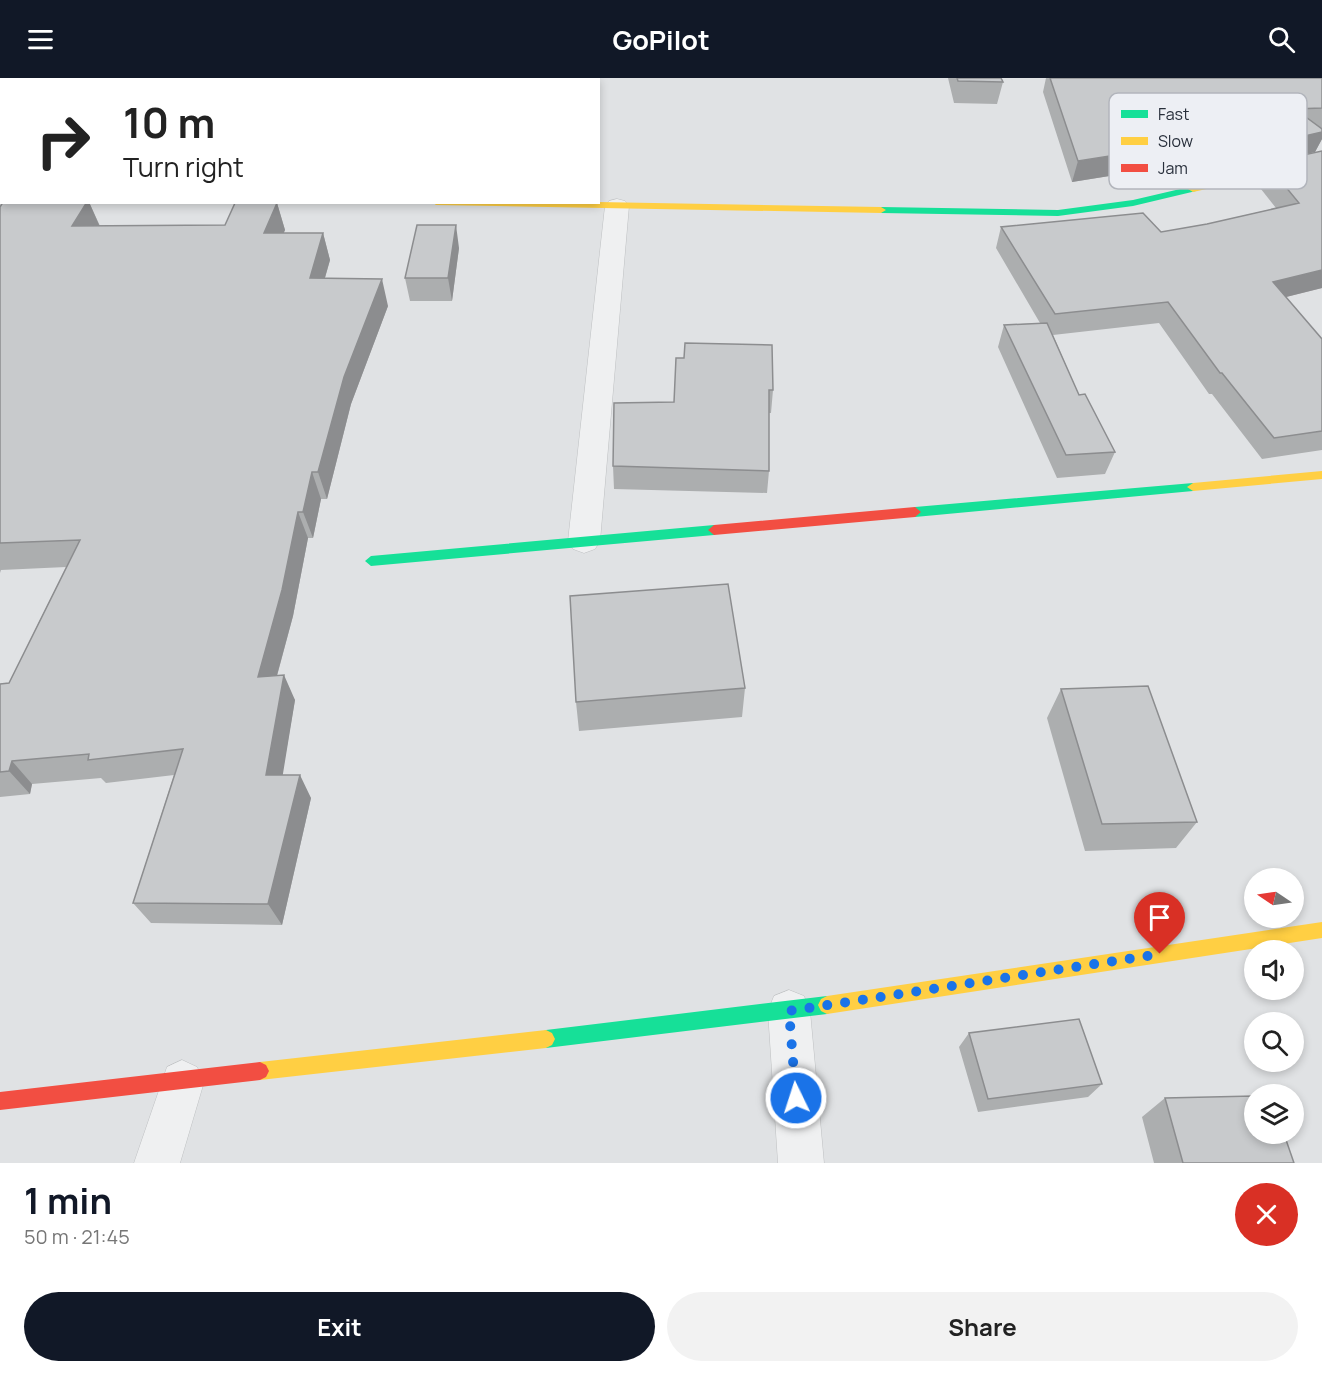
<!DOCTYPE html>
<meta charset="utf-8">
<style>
:root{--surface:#fff;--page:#f2f2f2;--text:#222;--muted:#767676;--accent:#111827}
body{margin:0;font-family:Manrope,sans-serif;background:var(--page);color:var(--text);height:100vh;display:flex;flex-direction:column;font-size:22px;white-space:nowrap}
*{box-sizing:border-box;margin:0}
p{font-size:20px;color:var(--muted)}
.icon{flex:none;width:33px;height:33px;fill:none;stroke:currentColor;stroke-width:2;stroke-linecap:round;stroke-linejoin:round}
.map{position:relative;height:1085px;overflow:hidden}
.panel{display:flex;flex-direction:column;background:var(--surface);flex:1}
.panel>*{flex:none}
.banner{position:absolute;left:0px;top:0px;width:600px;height:126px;box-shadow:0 3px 9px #0003;background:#fff;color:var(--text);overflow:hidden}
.needle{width:39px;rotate:283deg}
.fabs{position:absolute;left:1244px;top:790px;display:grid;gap:12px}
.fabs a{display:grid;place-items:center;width:60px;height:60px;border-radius:50%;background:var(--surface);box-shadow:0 3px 9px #0003;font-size:30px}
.pin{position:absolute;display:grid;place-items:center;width:51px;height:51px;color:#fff;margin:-62px -26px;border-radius:50% 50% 50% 0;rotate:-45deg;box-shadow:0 0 6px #0007}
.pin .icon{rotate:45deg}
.me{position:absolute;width:66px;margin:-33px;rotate:356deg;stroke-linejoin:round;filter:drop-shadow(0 0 4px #0008)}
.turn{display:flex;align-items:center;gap:21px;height:126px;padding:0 24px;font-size:27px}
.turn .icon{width:78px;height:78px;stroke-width:2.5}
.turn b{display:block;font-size:42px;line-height:51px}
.round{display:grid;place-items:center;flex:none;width:63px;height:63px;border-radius:32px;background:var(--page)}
.summary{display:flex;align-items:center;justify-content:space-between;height:102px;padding:0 24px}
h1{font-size:36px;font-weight:700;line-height:45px;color:var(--accent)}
.action{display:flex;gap:12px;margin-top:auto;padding:12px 24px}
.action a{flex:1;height:69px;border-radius:36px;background:var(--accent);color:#fff;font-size:24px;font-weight:700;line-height:69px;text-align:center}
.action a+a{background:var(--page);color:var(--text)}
header{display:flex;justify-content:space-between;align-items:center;height:78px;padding:0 24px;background:var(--accent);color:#fff;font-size:27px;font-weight:700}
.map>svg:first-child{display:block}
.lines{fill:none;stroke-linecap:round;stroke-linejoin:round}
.street-casing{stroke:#bec0c2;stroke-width:1}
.street{fill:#eff0f1;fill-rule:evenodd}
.fast{fill:#16e098;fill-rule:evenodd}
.slow{fill:#ffcf43;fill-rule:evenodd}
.jam{fill:#f24e42;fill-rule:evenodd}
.wall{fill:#acaeaf}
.shaded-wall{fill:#8c8d8f}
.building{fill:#c8cacc;stroke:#8c8d8f;stroke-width:1.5}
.route{stroke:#1a73e8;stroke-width:10;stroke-dasharray:0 18}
.key{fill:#edeff4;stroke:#b2b5bc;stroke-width:1.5}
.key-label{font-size:16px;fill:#282f3b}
</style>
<header><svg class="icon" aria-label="menu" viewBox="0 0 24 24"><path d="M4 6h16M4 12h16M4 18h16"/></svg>GoPilot<svg class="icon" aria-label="search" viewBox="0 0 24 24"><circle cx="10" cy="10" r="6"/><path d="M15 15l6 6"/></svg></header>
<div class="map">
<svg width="1322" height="1085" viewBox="0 0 1322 1085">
<rect width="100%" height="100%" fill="#e0e2e4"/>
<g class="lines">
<defs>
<path id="street" d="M0,110h2v14h-2z
M617,121l8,2 4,5 -29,335 -5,8 -11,4 -11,-4 -5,-8 37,-335 4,-5z
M789,912l15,6 6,15 14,152h-46l-10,-152 6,-15z
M182,982l15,7 7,15 -24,81h-46l33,-96z"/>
</defs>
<use href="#street" class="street-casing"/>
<use href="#street" class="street"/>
<path class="fast" d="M1193,108l5,3 -2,2 -63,15 -75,10 -177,-3 -5,-3 5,-3 177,3 75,-10z
M1193,405l6,4 -6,4 -278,26 -6,-5 6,-5z
M714,447l6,5 -6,5 -343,31 -6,-5 6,-5z
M827,918l6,3 3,6 -3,6 -6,3 -281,34 -6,-3 -3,-6 3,-6 6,-3z"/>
<path class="slow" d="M1322,79v6l-129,29 -5,-3z
M432,124h166l283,5 5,3 -5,3 -445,-8z
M1322,393v8l-129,12 -6,-4 6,-4z
M1322,844v16l-495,76 -6,-3 -3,-6 3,-6 6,-3z
M546,952l6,3 3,6 -3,6 -6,3 -286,32 -6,-3 -3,-6 3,-6 6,-3z"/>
<path class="jam" d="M915,429l6,5 -6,5 -201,18 -6,-5 6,-5z
M260,984l6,3 3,6 -3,6 -6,3 -260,30v-18z"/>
</g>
<path class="wall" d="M0,0h231l-1,2h-228v67h-2z
M334,0h50v2h-50z
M948,0h53l2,4 -6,22 -43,-1z
M1046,0h276v61l-7,13 -71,16 -10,-12 -162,26 -29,-90z
M1322,73v137l-36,9 36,42v111l-60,9 -50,-65h-3l-50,-71 -106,12 26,60 36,57 -10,22 -48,4 -59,-131 6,-22 36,-2 -44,-75 5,-21 160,5 46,-8 69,-16 -19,-24 9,-21z
M3,124h86l11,24 125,-1 52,-22 8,27 -2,3h40l7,27 -5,18 63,28 -37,98 -24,95h-6l-8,39h-5l-15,78 -16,60 18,24 -13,75 29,23 -29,127 -131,-2 -18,-20 41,-128 -68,8 -5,-5 -69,6 -2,10 -30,3v-113l9,-1 57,-116 -65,3 -1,3v-366z
M459,170l-7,53h-42l-5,-23z
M676,280l97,32 -2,23h-2v58l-2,22 -153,-4 -1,-23 61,-64z
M745,610l-3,29 -163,14 -3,-29z
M1061,611l136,133 -21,26 -91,3 -38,-133z
M969,955l133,51 -14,13 -110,15 -19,-65z
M1165,1020l129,65h-140l-12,-46z"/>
<path class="shaded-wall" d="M197,0h34l-1,2h-34z
M1322,54v7l-7,13 -71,16 9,-20z
M1243,57l-9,21 -162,26 6,-21z
M87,124h2l11,25 -28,-1z
M277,125l8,27 -12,30 -9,-27z
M456,147l3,23 -7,53 -4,-23z
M323,155l7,27 -13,45 -7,-27z
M1322,192v18l-60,15 11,-21z
M382,201l6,27 -37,98 -24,95 -9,-27 26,-95z
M312,394l9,27 -8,39 -10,-26z
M298,434l10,26 -15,78 -23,85 -12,-24z
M284,597l11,25 -16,98 -13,-23z
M12,683l20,23 -2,10 -21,-23z
M300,697l11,23 -29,127 -14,-21z"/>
<path class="building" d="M0,0h197l-1,2h-194v38h-2z
M957,0h44l2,4 -45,-1z
M1050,0h272v30l-27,1 27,20v3l-69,16 -10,-13 -165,26z
M1322,73v119l-49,12 49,57v92l-48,7 -52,-65h-2l-52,-71 -113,12 -54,-87 142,-14 18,19 46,-8 92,-21 -33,-40z
M3,124h84l-15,24 153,-1 10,-22h42l-13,30h59l-13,45 72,1 -38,98 -26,95h-6l-9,40h-5l-16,78 -24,87 26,-2 -18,100h34l-32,129 -135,-1 50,-154 -95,11 1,-6 -77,7 -3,10 -9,1v-88l9,-1 71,-143 -80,3v-336z
M417,147h39l-8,53h-43z
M1047,245l32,72 6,-1 30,58 -49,3 -62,-130z
M685,265l87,2 1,45h-4v81l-156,-5 1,-63 60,-1 2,-44h8z
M728,506l17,104 -169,14 -6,-106z
M1148,608l49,136 -95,2 -41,-135z
M1079,941l23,65 -114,15 -19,-66z
M1254,1018v38h30l10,29h-111l-18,-65z"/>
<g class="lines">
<path class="route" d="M796,1020l-7,-87 371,-57"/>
</g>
<rect x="1109" y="15" width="198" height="96" rx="9" class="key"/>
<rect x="1121" y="32" width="27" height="8" fill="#16e098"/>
<rect x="1121" y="59" width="27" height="8" fill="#ffcf43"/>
<rect x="1121" y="86" width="27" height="8" fill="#f24e42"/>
<g class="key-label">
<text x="1158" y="42">Fast</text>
<text x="1158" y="69">Slow</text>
<text x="1158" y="96">Jam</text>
</g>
</svg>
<div class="fabs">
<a><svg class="needle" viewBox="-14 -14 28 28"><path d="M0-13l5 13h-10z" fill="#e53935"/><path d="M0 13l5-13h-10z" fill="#767676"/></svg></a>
<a><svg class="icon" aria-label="sound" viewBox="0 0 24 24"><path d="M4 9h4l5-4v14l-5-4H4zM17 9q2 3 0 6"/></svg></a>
<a><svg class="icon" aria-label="search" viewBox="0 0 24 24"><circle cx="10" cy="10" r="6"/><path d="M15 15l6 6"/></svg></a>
<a><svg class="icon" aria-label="layers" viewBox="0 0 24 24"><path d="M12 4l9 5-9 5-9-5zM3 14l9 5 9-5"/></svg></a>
</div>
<div class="pin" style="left:1160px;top:876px;background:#d93025"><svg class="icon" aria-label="arrive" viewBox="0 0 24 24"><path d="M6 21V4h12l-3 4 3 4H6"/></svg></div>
<svg class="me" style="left:796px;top:1020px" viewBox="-20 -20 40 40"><circle r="17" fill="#1a73e8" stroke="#fff" stroke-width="3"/><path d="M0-11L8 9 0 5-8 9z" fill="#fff"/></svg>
<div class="banner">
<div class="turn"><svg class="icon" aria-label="right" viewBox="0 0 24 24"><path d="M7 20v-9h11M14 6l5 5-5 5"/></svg><div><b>10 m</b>Turn right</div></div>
</div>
</div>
<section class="panel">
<div class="summary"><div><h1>1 min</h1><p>50 m · 21:45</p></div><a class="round" style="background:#d93025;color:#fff"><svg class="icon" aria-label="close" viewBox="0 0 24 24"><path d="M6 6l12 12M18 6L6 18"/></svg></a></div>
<div class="action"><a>Exit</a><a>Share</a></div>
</section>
